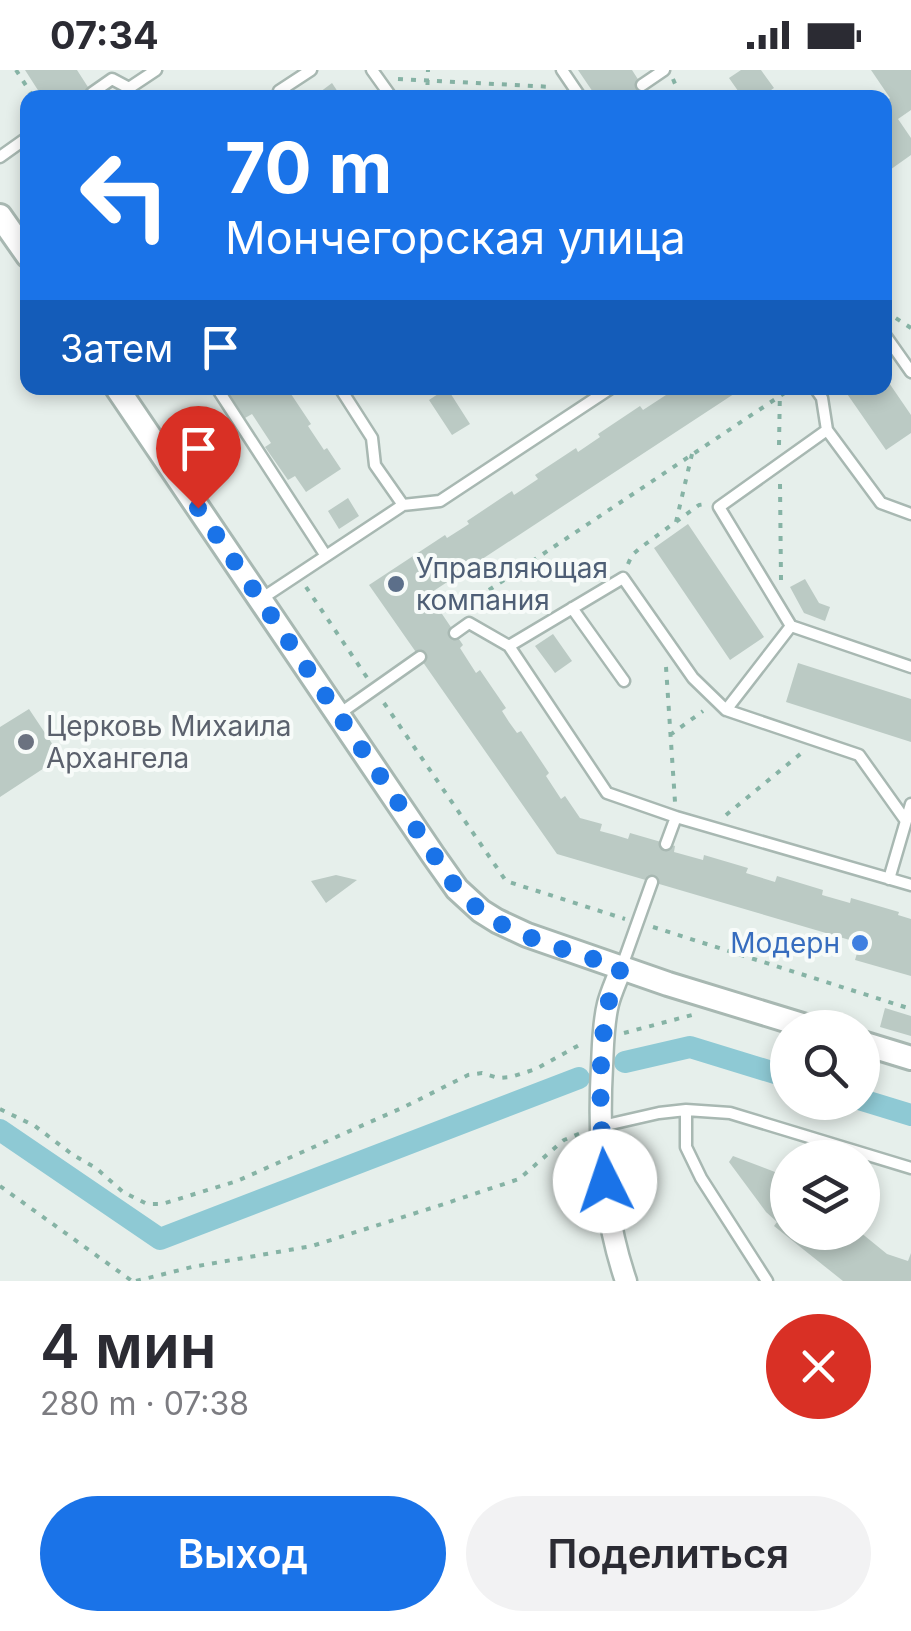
<!DOCTYPE html>
<html lang="ru">
<meta charset="utf-8">
<style>
:root{--surface:#fff;--page:#f2f2f3;--text:#2b2b33;--muted:#7c7c81;--accent:#1a73e8}
body{margin:0;font-family:Inter,sans-serif;background:var(--page);color:var(--text);height:100vh;display:flex;flex-direction:column;font-size:38px;white-space:nowrap}
*{box-sizing:border-box;margin:0}
p{font-size:32px;color:var(--muted)}
.icon{flex:none;width:55px;height:55px;fill:none;stroke:currentColor;stroke-width:2;stroke-linecap:round;stroke-linejoin:round}
.map{position:relative;height:1211px;overflow:hidden}
.side{display:flex;flex-direction:column;background:var(--surface);flex:1}
.side>*{flex:none}
.top-card{position:absolute;left:20px;top:20px;width:872px;height:305px;border-radius:20px;box-shadow:0 5px 15px #0003;background:#1a73e8;color:#fff;overflow:hidden}
.tools{position:absolute;left:770px;top:940px;display:grid;gap:20px}
.tools a{display:grid;place-items:center;width:110px;height:110px;border-radius:50%;background:var(--surface);box-shadow:0 5px 15px #0003;font-size:50px}
.pin{position:absolute;display:grid;place-items:center;width:85px;height:85px;color:#fff;margin:-102px -42px;border-radius:50% 50% 50% 0;rotate:-45deg;box-shadow:0 0 10px #0007}
.pin .icon{rotate:45deg}
.me{position:absolute;width:110px;margin:-55px;rotate:356deg;stroke-linejoin:round;filter:drop-shadow(0 0 8px #0008)}
.turn{display:flex;align-items:center;gap:35px;height:210px;padding:0 40px;font-size:45px}
.turn .icon{width:130px;height:130px;stroke-width:2.5}
.turn b{display:block;font-size:70px;line-height:85px}
.then{display:flex;align-items:center;height:95px;padding:0 40px;background:#0003;gap:20px;font-size:38px}
.round{display:grid;place-items:center;flex:none;width:105px;height:105px;border-radius:52px;background:var(--page)}
.overview{display:flex;align-items:center;justify-content:space-between;height:170px;padding:0 40px}
h1{font-size:60px;font-weight:600;line-height:75px}
.primary-button{display:flex;gap:20px;margin-top:auto;padding:20px 40px}
.primary-button a{flex:1;height:115px;border-radius:60px;background:var(--accent);color:#fff;font-size:40px;font-weight:600;line-height:115px;text-align:center}
.primary-button a+a{background:var(--page);color:var(--text)}
.status{display:flex;justify-content:space-between;align-items:center;height:70px;padding:0 50px;background:var(--surface);direction:ltr}
.status svg{height:28px;fill:currentColor}
.map>svg:first-child{display:block}
.lines{fill:none;stroke-linecap:round;stroke-linejoin:round}
.canal{stroke:#8ec9d4;stroke-width:22}
.building{fill:#bbcac4}
.service-casing{stroke:#a8b8b2;stroke-width:15}
.minor-casing{stroke:#a8b8b2;stroke-width:25}
.tertiary-casing{stroke:#a8b8b2;stroke-width:28}
.path{stroke:#86b3a5;stroke-width:4;stroke-dasharray:5 8;stroke-linecap:butt}
.service{stroke:#fff;stroke-width:10}
.minor{stroke:#fff;stroke-width:20}
.tertiary{stroke:#fff;stroke-width:22}
.route{stroke:#1a73e8;stroke-width:18;stroke-dasharray:0 32.4}
.service-dot{fill:#5c6f8a;stroke:#f7fbf9;stroke-width:4}
.worship-dot{fill:#6b7280;stroke:#f7fbf9;stroke-width:4}
.shop-dot{fill:#3f7fe0;stroke:#f7fbf9;stroke-width:4}
.labels{text-anchor:middle;stroke-width:8;stroke-linejoin:round;paint-order:stroke}
.service-label{font-size:28px;fill:#4e5e75;stroke:#f7fbf9;text-anchor:start}
.worship-label{font-size:28px;fill:#5b616d;stroke:#f7fbf9;text-anchor:start}
.shop-label{font-size:28px;fill:#366cbe;stroke:#f7fbf9;text-anchor:end}
</style>
<div class="status"><b>07:34</b><svg viewBox="0 0 49 12"><path d="M0 12V9h3v3zM5 12V6h3v6zM10 12V3h3v9zM15 12V0h3v12zM26 1h20v11H26zM47 4h2v5h-2z"/></svg></div>
<div class="map">
<svg width="911" height="1211" viewBox="0 0 911 1211">
<rect width="100%" height="100%" fill="#e6efeb"/>
<g class="lines">
<path class="canal" d="M625,992l65,-15 98,30
M862,1030l49,15
M0,1060l160,109 419,-161"/>
</g>
<path class="building" d="M25,0h52l18,28h-52z
M578,0h54l18,28h-53z
M741,0h20l13,18 -14,10h-17l-14,-20z
M871,0h40v40l-13,9 13,19v17l-24,17 -2,-70 5,-4z
M332,13l10,15h-30z
M885,307l26,38v18l-25,17 -43,-62h42z
M225,318h56l2,2 4,-2 24,36 -3,2 16,24 3,-2 14,21 -35,23 -11,-16 -7,4 -23,-33 6,-4 -19,-29 -7,4z
M447,318l23,36 -18,11 -23,-35z
M668,318h75l-314,206 3,5 -4,3 6,9 4,-3 25,37 -3,3 7,11 9,14 4,-3 26,38 -4,3 7,11 8,11 4,-2 28,42 -3,3 15,23 4,-3 15,22 22,6 -2,7 15,4 13,4 2,-6 45,13 -1,6 29,8 1,-5 44,13 -2,5 29,9 2,-6 46,14 -1,5 28,8 1,-5 48,14 -1,3 13,4v57l-56,-16 5,-17 -303,-89 -188,-269 76,-50 2,3 22,-14 -2,-3 45,-30 2,4 24,-16 -3,-4 41,-27 2,4 22,-15 -2,-3 42,-28 3,4 23,-15 -3,-4z
M348,428l11,18 -20,13 -11,-18z
M688,454l76,113 -34,23 -76,-112z
M805,509l14,24 11,4 -5,14 -21,-8 -14,-26z
M553,564l19,27 -17,12 -20,-27z
M798,593l113,36v43l-125,-40z
M29,639l32,48 -61,40v-70z
M336,805l21,5 -31,23 -15,-22z
M885,938l26,8v20l-31,-9z
M733,1086l55,21v55h72l27,22 21,7 3,-8v28h-68l-69,-55 3,-4 -11,-10 -37,-50z"/>
<g class="lines">
<defs>
<path id="service" d="M372,0l20,28
M562,0l19,28
M642,15l22,-15
M92,23l20,-14 17,9 27,-18
M283,28l-4,-7 32,-21
M0,87l28,-20
M885,265l26,37
M217,318l109,168
M340,318l32,50 3,27 28,40
M815,318l7,10 5,32
M261,529l142,-94 37,-4 171,-113
M572,538l52,73
M791,556l120,41
M455,563l14,-10 40,23 98,147 69,24 235,68
M509,576l114,-68 70,100 33,32 133,45 47,66
M726,640l65,-84 -72,-119 108,-77 54,73 30,11
M339,644l81,-57
M666,774l10,-27
M889,809l22,-75
M622,896l30,-84
M686,1040v37l15,31 66,103
M602,1056l57,-13 27,-3 44,3 181,55"/>
<path id="minor" d="M621,898c-4,12 -10,24 -13,36 -5,20 -5,42 -6,62 -4,71 1,148 24,215"/>
<path id="tertiary" d="M0,146l28,40
M117,318l316,467 24,34 24,22 16,10 30,14 141,49 144,44
M862,973l49,15"/>
</defs>
<use href="#service" class="service-casing"/>
<use href="#minor" class="minor-casing"/>
<use href="#tertiary" class="tertiary-casing"/>
<path class="path" d="M16,0l18,28
M398,9l155,8
M673,9l8,19
M427,28l1,-28
M885,241l26,17
M779,375l1,-57
M780,414l1,96
M676,452l16,-68
M628,494l4,-9 8,-7 59,-43 7,-1
M306,517l62,92
M474,540l6,-14 312,-208
M666,597l9,135
M384,633l122,178 119,38
M670,665l33,-24
M726,745l78,-64
M653,857l258,82
M624,963l68,-18
M0,1039l35,17 38,29 23,13 27,24 24,12h15l75,-23 167,-74 64,-32 14,-2 16,5 13,-1 25,-8 45,-25
M0,1116l132,95
M136,1211l56,-14 120,-21 132,-42 75,-25 45,-39 17,-7"/>
<use href="#service" class="service"/>
<use href="#minor" class="minor"/>
<use href="#tertiary" class="tertiary"/>
</g>
<g class="lines">
<path class="route" d="M198,438l259,381c8,7 15,15 24,22 34,27 98,42 140,57 -5,12 -11,25 -13,38 -12,57 -7,118 -3,175"/>
</g>
<circle class="service-dot" cx="396" cy="514" r="10"/>
<circle class="worship-dot" cx="26" cy="672" r="10"/>
<circle class="shop-dot" cx="860" cy="873" r="10"/>
<g class="labels">
<g class="service-label">
<text x="416" y="508">Управляющая<tspan x="416" dy="32">компания</tspan></text>
</g>
<g class="worship-label">
<text x="46" y="666">Церковь Михаила<tspan x="46" dy="32">Архангела</tspan></text>
</g>
<g class="shop-label">
<text x="840" y="883">Модерн</text>
</g>
</g>
</svg>
<div class="tools">
<a><svg class="icon" aria-label="search" viewBox="0 0 24 24"><circle cx="10" cy="10" r="6"/><path d="M15 15l6 6"/></svg></a>
<a><svg class="icon" aria-label="layers" viewBox="0 0 24 24"><path d="M12 4l9 5-9 5-9-5zM3 14l9 5 9-5"/></svg></a>
</div>
<div class="pin" style="left:198px;top:438px;background:#d93025"><svg class="icon" aria-label="arrive" viewBox="0 0 24 24"><path d="M6 21V4h12l-3 4 3 4H6"/></svg></div>
<svg class="me" style="left:605px;top:1111px" viewBox="-20 -20 40 40"><circle r="19" fill="#fff"/><path d="M0-13L10 11 0 6-10 11z" fill="#1a73e8"/></svg>
<div class="top-card">
<div class="turn"><svg class="icon" aria-label="left" viewBox="0 0 24 24"><path d="M17 20v-9H6M10 6l-5 5 5 5"/></svg><div><b>70 m</b>Мончегорская улица</div></div>
<div class="then">Затем<svg class="icon" aria-label="arrive" viewBox="0 0 24 24"><path d="M6 21V4h12l-3 4 3 4H6"/></svg></div>
</div>
</div>
<section class="side">
<div class="overview"><div><h1>4 мин</h1><p>280 m · 07:38</p></div><a class="round" style="background:#d93025;color:#fff"><svg class="icon" aria-label="close" viewBox="0 0 24 24"><path d="M6 6l12 12M18 6L6 18"/></svg></a></div>
<div class="primary-button"><a>Выход</a><a>Поделиться</a></div>
</section>
